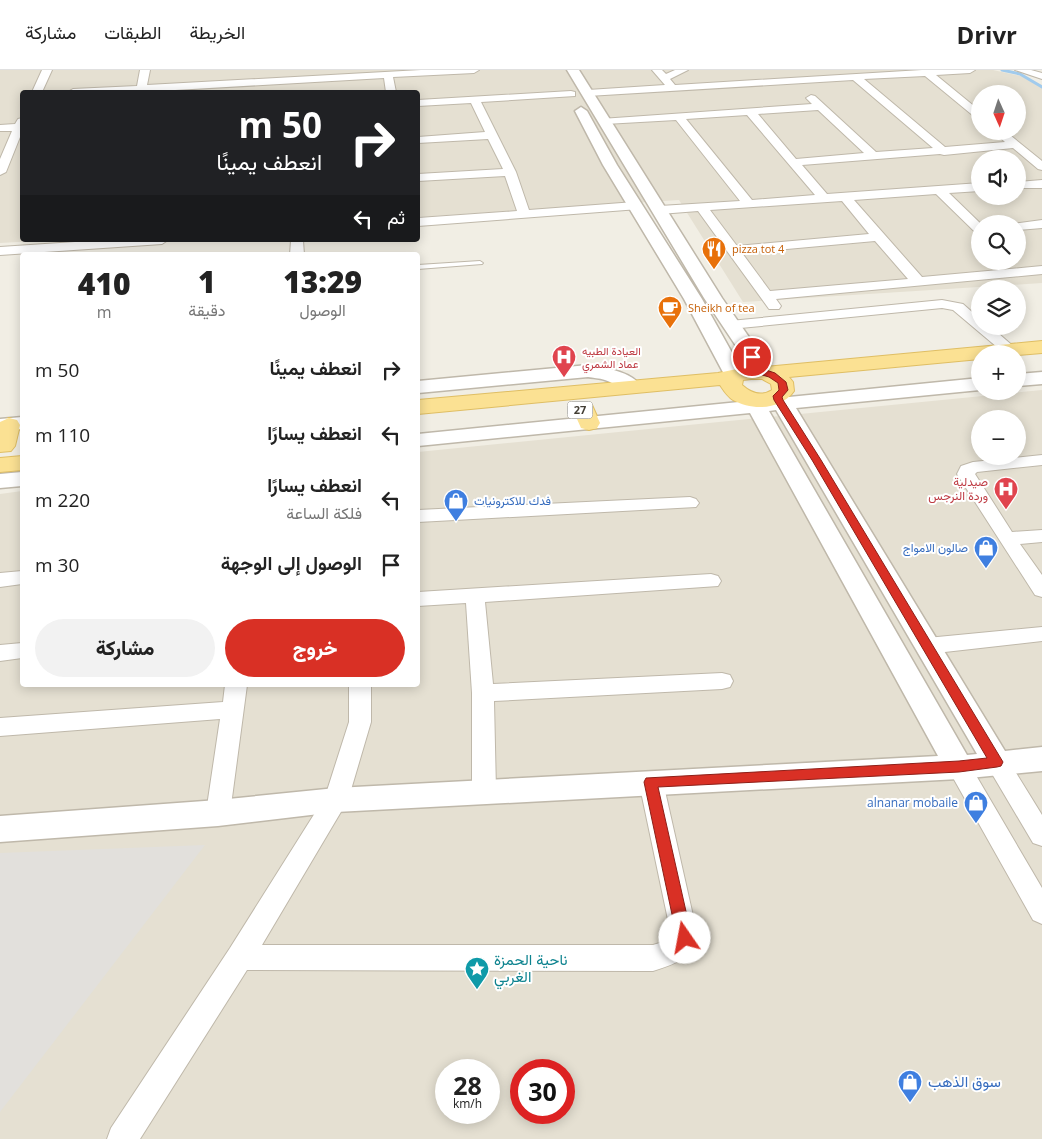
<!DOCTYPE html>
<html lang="ar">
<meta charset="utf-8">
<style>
:root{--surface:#fff;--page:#f2f2f2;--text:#222;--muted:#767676;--line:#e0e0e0;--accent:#d93025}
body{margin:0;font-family:"Open Sans",Vazirmatn,sans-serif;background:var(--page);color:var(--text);direction:rtl;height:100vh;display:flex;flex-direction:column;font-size:19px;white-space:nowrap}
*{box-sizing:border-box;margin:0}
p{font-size:16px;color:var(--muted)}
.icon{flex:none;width:28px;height:28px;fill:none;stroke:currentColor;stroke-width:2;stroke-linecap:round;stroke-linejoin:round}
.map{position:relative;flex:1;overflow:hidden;direction:ltr}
.sheet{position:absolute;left:20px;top:182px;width:400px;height:435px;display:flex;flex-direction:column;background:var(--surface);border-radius:5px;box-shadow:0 2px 12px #0003;direction:rtl}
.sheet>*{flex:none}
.guide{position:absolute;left:20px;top:20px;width:400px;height:152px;border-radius:5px;box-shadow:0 2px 12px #0003;direction:rtl;background:#202124;color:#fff;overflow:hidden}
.needle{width:32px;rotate:177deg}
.controls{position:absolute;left:971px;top:15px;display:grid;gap:10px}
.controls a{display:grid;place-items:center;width:55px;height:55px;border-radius:50%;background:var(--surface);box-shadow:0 2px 12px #0003;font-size:25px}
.speed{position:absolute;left:435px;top:989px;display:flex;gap:10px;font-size:25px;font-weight:700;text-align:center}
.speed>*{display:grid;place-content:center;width:65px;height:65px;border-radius:50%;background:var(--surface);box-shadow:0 2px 12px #0003;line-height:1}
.speed small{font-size:12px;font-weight:400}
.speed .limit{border:8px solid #d22;background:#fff;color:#111}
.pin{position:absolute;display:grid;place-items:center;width:42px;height:42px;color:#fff;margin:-21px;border:2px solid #fff;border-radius:50%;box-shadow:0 1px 5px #0007}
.me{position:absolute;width:55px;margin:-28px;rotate:348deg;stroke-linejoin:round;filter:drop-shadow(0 0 4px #0008)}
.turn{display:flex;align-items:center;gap:18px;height:105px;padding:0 15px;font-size:22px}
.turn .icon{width:65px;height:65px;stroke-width:2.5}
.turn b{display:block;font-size:35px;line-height:42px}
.then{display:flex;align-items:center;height:48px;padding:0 15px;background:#0003;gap:10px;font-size:19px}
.eta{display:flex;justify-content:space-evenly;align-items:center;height:85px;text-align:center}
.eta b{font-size:30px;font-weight:800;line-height:35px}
.button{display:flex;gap:10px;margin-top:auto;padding:10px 15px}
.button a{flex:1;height:58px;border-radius:30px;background:var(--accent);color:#fff;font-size:20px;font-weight:800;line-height:58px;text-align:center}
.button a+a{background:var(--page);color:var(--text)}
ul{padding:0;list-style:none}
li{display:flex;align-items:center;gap:15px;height:65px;padding:0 15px}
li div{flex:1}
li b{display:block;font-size:19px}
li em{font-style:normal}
header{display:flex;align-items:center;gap:30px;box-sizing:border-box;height:70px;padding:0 25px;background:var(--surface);border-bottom:1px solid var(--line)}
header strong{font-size:24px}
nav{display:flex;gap:28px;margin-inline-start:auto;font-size:18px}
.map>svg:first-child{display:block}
.residential{fill:#e5e0d2;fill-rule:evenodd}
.parking{fill:#e2e0dc}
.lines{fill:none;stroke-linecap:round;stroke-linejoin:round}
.stream{stroke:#a1cbed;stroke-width:3}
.service-casing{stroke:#bfb8aa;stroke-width:2}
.minor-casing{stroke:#bfb8aa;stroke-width:2}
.tertiary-casing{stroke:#bfb8aa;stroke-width:3}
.primary-casing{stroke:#dfbe64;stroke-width:2}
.service{fill:#fff;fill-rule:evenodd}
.minor{fill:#fff;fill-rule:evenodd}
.tertiary{fill:#fff;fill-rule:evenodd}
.primary{fill:#fbe193;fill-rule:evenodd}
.route{fill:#d93025;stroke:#8d1f18}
.labels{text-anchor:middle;stroke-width:4;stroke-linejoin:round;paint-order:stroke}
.far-food-label{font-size:11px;fill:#c56008;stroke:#fff;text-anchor:start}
.far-health-label{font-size:11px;fill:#be3a42;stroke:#fff;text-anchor:start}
.shield{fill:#fff;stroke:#7b7871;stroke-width:1}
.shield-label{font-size:11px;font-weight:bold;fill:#433e34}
.health-label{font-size:12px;fill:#be3a42;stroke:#fff;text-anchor:end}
.shop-label{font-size:12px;fill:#366cbe;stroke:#fff;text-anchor:end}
.near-culture-label{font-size:15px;fill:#0d838f;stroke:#fff;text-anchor:start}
.near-shop-label{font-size:15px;fill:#366cbe;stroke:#fff;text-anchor:start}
</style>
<header>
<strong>Drivr</strong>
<nav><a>الخريطة</a><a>الطبقات</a><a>مشاركة</a></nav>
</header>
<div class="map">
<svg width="1042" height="1069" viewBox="0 0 1042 1069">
<rect width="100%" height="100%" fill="#f1eee4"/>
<path class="residential" d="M0,0h993l32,7 17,8v198l-299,19 -64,-102 -261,17v-125h-396v148h32l-54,3zM980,24h38v37h-38zM980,89h38v37h-38zM980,154h38v37h-38z
M1042,320v749h-1042v-645l22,-3v194h396v-233zM980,349h38v37h-38zM446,1000h43v42h-43zM521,1000h43v42h-43z"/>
<path class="parking" d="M205,775l-205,267v-259z"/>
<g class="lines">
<path class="stream" d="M1002,0l18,4 22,13"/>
<defs>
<path id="service" d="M480,191l3,2 -1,1 -64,5v-4z"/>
<path id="minor" d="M42,0h10l-10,22h-10z
M140,0h10l-3,15 274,-15h58l-5,3 -81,4 3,15h-10l-2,-14 -243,14h-73l5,-3 64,-3z
M652,0h10l4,4 9,-4h13l-18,9 5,6 247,-15h53l-5,3 -34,2 44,36v8l-4,-1 -51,-42 -61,3 81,68 60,-5 -12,-11h12l37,30v9l-4,-1 -25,-21 -69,7 -4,-1 -138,11 25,29 153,-11v8l-31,2 32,31 -1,10 -4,-1 -40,-39 -82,6 68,77 120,-11v8l-266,25 5,7 -2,3h-10l-71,-98 -38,3 -6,-4 6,-4 80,-5 -64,-81 -71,4 -5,-3 1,-2 211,-15 -6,-6 5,-3 4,1 61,56 57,-4 -80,-68 -265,16 -5,-3 5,-3 77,-5zM818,40l46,43 -68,6 -38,-45zM747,45l68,80 -63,5 -66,-81zM842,131l27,33 -132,12 -27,-36zM875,171l33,38 -138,12 -28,-38z
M1015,0h16l11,3v6z
M571,21l4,1v4l-94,6 35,70 13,38 106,-8 4,1 2,3 -2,3 -221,17v-8l99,-7 -12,-35 -87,5v-7l85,-5 -15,-30 -70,4v-6l67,-5 -14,-29 -53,3v-6z
M22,48v14l-16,40 -6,3v-16l12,-28h-12v-6l15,-1 3,-5z
M1042,110v8h-24v-6z
M1042,150v8l-24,2v-6h-5z
M105,170h63l-6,4 -162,11v-8z
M291,170h12l1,15h-14z
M942,230l21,4 17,15v7h10l24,21 3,3 -3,3h-10l-51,-43 -11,-2 -212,21 -5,-1 -2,-3 2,-3 5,-1z
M1042,385v10l-65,7 -2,2 37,58 30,-2v12l-22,2 22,31v22l-7,-2 -78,-121 4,-8 12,-4z
M690,427l6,2 3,4 -3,4 -278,15v-12z
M22,501v13l-22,3v-14z
M711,504l7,2 3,5 -3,5 -233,16 8,82 229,-11 8,2 3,6 -3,6 -8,2 -228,12 2,90 -4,7 -8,3 -8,-3 -4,-7v-98l-6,-90 -48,3v-14z
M1042,557v14l-115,13 -7,-3 -3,-5 3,-5 7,-3z
M22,573v15l-22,3v-16z
M225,615h22l-17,128 -3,7 -9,3 -9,-3 -3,-7 14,-94 -220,17v-18l223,-16z
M349,615h22v37l-23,78 -86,145h391l10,-3 8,-8 -32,-152 4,-7 8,-3 8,3 4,7 35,156c-10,22 -23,26 -45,33l-406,-1 -107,169h-33l4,-11 119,-180 95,-151 24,-75z
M997,683l8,2 37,60v31l-9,-3 -48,-81 4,-7z
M959,688l8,2 75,128v36l-9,-4 -86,-153 4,-7z"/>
<path id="tertiary" d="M567,0h12l143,228 51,74 -3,4 -7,2 -7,-2 -52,-78z
M581,37l6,4 30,54 85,134 43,77 -3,4 -7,2 -7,-2 -3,-4 -41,-77 -81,-134 -28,-54z
M588,295c18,3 43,6 54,22l-3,4c-15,4 -21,-7 -34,-11 -6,-2 -12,-2 -17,-3l-170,16v-12z
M1042,302v12l-24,2v-12z
M980,308v12l-184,18 209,343 37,-4v24l-83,8 -623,33 -118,14 -218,16v-26l218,-16 118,-12 602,-32 -188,-343 -332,33v-12l321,-32 -4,-5 3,-4c10,-3 15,0 23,7l9,-1 -2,-3 3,-4 7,-2 7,2 4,5zM776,340l201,344 -10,1 -198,-344z
M22,347v12l-22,2v-12z
M22,402v14l-22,2v-14z"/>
<path id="primary" d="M1042,271v12l-24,2v-1h-38v5l-191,18 4,5 1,9c-13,19 -42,20 -61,9 -6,-4 -9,-9 -13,-15l-302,29v-14l300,-27 33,-7 14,1zM751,309h11l9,5 1,6c-11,7 -21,3 -30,-5l1,-5z
M584,333l8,2 8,18 -3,5 -8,2 -8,-2 -8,-18 3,-5z
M9,348l8,2 3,5 -5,21 -4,5 -11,1v-30z
M22,386v14l-22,2v-14z"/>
</defs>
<use href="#service" class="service-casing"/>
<use href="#minor" class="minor-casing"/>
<use href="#tertiary" class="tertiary-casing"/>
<use href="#primary" class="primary-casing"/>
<use href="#service" class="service"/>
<use href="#minor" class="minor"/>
<use href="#tertiary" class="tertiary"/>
<use href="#primary" class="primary"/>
</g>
<path class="route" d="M752,285l3,1 11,14 9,3 11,9 2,8 -6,7 1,3 38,60 182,302 -2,4 -4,1 -38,5 -301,15 34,151 -2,5 -5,2 -6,-2 -2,-5 -33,-156 2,-4 313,-17 28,-3 -175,-298 -38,-60 -1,-4 6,-6 -1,-7 -9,-6 -10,-3 -11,-17z"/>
<defs>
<symbol id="restaurant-pin" viewBox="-11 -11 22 30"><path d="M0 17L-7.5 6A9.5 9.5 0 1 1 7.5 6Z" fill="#e8710a" stroke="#fff"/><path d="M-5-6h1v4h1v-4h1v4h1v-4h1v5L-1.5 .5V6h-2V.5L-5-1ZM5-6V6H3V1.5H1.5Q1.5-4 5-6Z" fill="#fff"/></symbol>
<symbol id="cafe-pin" viewBox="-11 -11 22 30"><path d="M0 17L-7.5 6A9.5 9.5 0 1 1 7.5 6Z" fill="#e8710a" stroke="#fff"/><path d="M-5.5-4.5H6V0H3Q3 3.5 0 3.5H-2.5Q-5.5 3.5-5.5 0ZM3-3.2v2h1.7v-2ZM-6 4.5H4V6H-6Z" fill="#fff"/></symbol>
<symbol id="hospital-pin" viewBox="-11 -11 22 30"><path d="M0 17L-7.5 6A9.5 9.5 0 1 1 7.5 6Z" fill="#e0444e" stroke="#fff"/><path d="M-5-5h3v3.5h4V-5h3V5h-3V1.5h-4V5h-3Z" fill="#fff"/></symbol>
<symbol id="shop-pin" viewBox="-11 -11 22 30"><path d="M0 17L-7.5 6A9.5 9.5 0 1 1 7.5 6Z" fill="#3f7fe0" stroke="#fff"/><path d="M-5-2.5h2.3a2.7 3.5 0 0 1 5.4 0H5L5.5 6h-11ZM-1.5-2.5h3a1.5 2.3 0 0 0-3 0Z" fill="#fff"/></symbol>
<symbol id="sight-pin" viewBox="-11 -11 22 30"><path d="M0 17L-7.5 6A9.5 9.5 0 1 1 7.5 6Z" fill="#0f9aa8" stroke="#fff"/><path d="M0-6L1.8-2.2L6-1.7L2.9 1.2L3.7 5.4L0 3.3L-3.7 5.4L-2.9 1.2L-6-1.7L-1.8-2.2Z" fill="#fff"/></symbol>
</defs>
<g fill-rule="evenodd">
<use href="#restaurant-pin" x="700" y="165" width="28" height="38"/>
<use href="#cafe-pin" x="656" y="224" width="28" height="38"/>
<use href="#hospital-pin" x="550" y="273" width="28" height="38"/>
<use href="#hospital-pin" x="992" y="405" width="28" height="38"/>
<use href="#shop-pin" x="442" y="417" width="28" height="38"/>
<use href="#shop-pin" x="972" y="464" width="28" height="38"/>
<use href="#shop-pin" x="962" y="719" width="28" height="38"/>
<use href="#sight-pin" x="463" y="885" width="28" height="38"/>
<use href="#shop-pin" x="896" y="998" width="28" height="38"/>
</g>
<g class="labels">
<g class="far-food-label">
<text x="732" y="183">pizza tot 4</text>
<text x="688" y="242">Sheikh of tea</text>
</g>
<g class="far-health-label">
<text x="582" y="285">العيادة الطبيه<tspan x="582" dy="13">عماد الشمري</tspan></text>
</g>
<rect class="shield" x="567.5" y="331.5" width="25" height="17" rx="4"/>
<g class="shield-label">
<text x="580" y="344">27</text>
</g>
<g class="health-label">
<text x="988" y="416">صيدلية<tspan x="988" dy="14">وردة النرجس</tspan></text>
</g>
<g class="shop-label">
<text x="474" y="435" text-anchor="start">فدك للاكترونيات</text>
<text x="968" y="482">صالون الامواج</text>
<text x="958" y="737">alnanar mobaile</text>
</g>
<g class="near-culture-label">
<text x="494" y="895">ناحية الحمزة<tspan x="494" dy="17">الغربي</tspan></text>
</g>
<g class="near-shop-label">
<text x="928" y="1017">سوق الذهب</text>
</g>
</g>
</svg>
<div class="controls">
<a><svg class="needle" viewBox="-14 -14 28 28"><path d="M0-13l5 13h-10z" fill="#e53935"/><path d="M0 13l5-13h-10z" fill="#767676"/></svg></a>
<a><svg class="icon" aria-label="sound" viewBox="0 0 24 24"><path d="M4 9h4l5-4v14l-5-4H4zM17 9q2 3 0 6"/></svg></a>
<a><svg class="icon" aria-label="search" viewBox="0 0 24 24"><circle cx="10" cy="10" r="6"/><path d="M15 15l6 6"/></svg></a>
<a><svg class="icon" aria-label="layers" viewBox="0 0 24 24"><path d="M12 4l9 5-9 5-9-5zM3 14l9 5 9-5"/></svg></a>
<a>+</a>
<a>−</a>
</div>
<div class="speed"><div>28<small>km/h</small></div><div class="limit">30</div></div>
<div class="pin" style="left:752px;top:287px;background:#d93025"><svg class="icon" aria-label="arrive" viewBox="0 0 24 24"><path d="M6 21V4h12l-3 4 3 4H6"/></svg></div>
<svg class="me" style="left:685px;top:868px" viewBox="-20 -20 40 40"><circle r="19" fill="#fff"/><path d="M0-13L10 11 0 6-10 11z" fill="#d93025"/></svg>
<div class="guide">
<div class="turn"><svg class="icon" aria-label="right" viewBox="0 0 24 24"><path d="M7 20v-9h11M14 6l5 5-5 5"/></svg><div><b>50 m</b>انعطف يمينًا</div></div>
<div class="then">ثم<svg class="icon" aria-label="left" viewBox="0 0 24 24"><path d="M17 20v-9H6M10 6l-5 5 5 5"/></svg></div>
</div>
<section class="sheet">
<div class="eta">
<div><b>13:29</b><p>الوصول</p></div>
<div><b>1</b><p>دقيقة</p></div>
<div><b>410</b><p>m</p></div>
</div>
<ul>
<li><svg class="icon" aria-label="right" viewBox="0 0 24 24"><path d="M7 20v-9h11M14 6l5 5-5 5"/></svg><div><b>انعطف يمينًا</b></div><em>50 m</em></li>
<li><svg class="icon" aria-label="left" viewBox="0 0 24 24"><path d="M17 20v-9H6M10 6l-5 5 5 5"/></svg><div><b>انعطف يسارًا</b></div><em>110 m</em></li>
<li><svg class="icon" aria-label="left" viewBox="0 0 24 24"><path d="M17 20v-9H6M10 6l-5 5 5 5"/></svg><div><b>انعطف يسارًا</b><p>فلكة الساعة</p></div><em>220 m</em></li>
<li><svg class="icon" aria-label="arrive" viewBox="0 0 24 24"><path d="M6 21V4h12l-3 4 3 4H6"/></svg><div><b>الوصول إلى الوجهة</b></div><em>30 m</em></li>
</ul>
<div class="button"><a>خروج</a><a>مشاركة</a></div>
</section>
</div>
